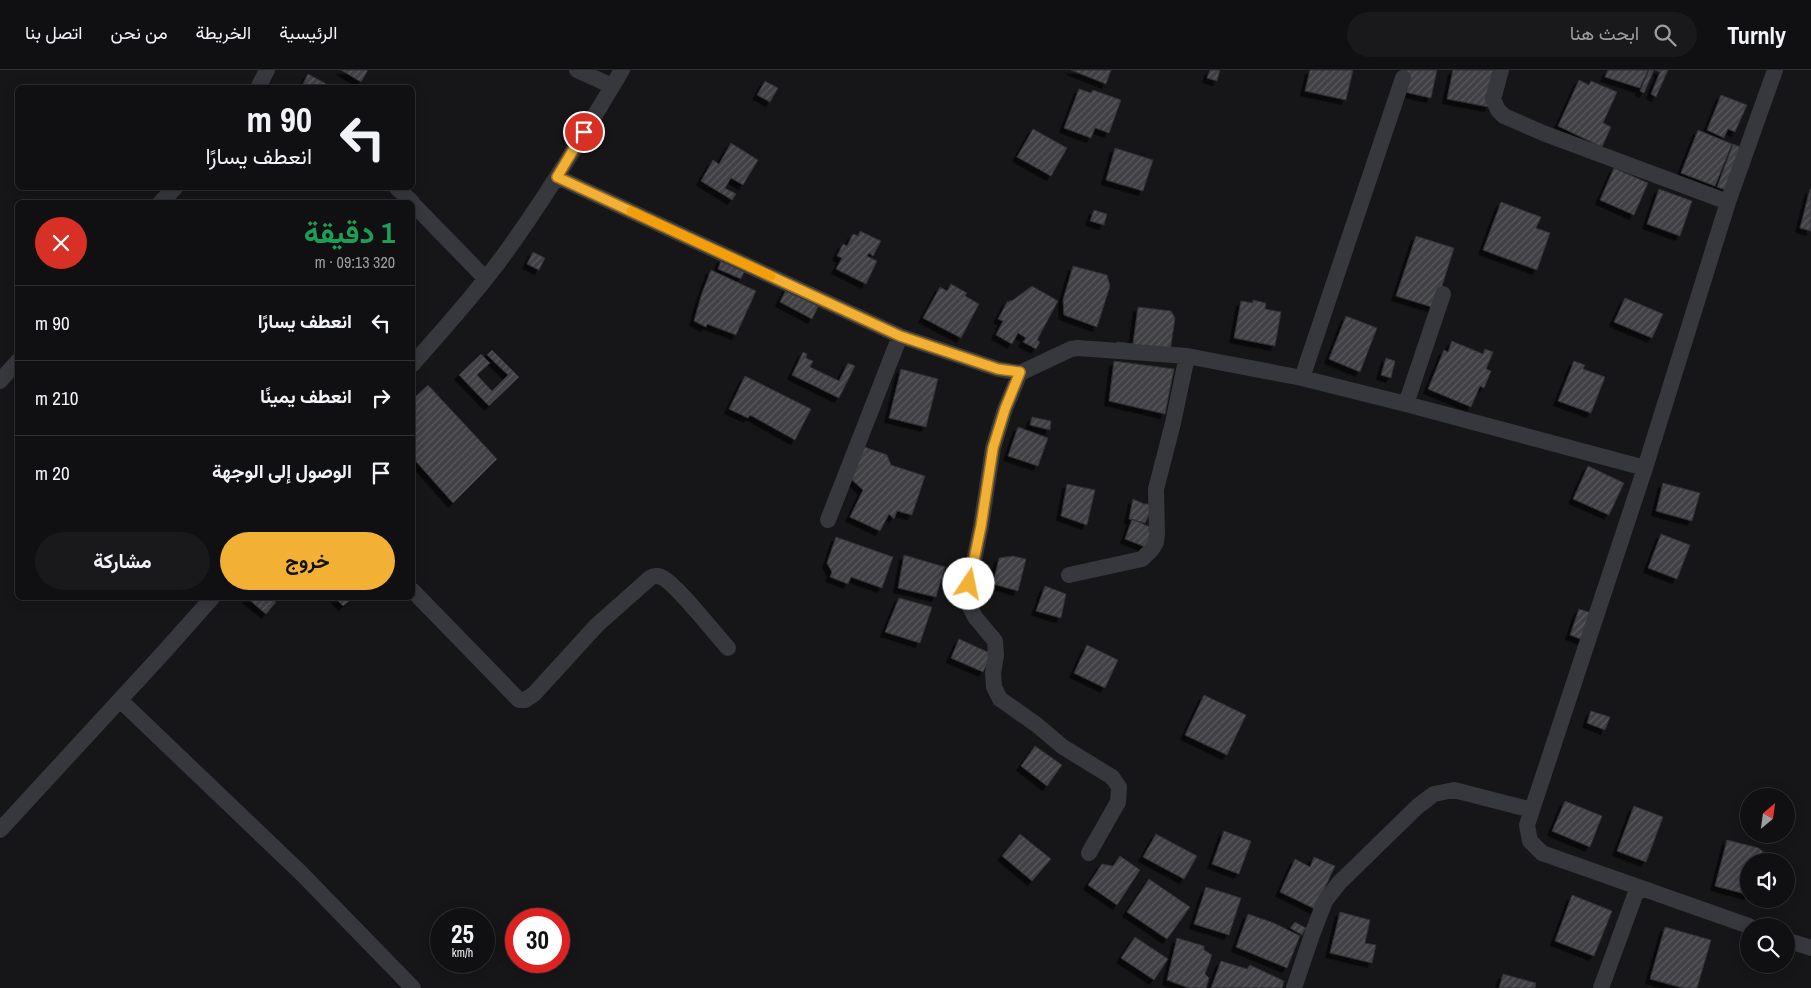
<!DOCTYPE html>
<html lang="ar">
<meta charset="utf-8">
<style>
:root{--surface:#101012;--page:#19191b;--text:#f1f3f6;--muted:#9c9d9f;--line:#303032;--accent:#f2b134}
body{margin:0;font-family:"Archivo Narrow",Vazirmatn,sans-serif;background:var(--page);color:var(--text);direction:rtl;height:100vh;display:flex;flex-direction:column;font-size:19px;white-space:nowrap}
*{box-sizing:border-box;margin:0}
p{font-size:16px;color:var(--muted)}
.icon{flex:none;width:28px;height:28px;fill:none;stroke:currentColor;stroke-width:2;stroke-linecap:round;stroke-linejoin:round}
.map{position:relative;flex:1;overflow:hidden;direction:ltr}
.details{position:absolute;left:15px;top:130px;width:400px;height:400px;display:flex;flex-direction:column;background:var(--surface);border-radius:8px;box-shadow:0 2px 12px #0003,0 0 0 1px var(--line);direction:rtl}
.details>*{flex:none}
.top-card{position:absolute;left:15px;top:15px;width:400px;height:105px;border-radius:8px;box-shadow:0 2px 12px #0003,0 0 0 1px var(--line);direction:rtl;background:#101012;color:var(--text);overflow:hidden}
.needle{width:32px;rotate:29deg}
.controls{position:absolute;left:1740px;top:718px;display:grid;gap:10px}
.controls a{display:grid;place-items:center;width:55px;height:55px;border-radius:50%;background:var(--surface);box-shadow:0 2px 12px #0003,0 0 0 1px var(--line);font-size:25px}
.speed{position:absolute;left:430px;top:838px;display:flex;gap:10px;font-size:25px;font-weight:700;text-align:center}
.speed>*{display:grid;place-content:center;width:65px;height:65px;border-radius:50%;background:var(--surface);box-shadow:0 2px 12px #0003,0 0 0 1px var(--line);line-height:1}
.speed small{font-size:12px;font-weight:400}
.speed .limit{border:8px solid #d22;background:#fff;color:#111}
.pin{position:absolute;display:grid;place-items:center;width:42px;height:42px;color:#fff;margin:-21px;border:2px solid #fff;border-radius:50%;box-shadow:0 1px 5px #0007}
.me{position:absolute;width:55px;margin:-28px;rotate:11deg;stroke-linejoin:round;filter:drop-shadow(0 0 4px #0008)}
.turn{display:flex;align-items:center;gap:18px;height:105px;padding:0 20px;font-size:22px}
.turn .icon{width:65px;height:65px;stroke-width:2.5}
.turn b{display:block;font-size:35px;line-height:42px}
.round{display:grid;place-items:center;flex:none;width:52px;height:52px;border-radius:26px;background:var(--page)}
.headline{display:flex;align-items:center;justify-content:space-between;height:85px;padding:0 20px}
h1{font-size:30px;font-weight:700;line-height:38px;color:#1e9e55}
.action{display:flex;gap:10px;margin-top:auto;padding:10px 20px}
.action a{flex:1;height:58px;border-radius:30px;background:var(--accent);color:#111;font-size:20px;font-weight:700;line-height:58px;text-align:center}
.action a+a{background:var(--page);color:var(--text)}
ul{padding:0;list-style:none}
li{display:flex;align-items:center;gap:15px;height:75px;padding:0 20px;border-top:1px solid var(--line)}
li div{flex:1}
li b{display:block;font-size:19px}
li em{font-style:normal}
header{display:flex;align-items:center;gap:30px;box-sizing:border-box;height:70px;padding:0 25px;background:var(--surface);border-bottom:1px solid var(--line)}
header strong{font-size:24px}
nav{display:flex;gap:28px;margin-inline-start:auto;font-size:18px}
.search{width:350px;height:45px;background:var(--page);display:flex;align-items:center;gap:12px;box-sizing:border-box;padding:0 18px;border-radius:28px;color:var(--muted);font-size:19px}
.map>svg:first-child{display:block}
.building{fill:url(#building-hatch);stroke:#303034;filter:url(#shadow)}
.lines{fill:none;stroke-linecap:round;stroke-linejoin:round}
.street{stroke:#37383d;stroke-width:16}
.route-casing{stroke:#9d7322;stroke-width:12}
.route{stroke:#f2b134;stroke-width:9}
.slow{stroke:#f59e0b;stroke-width:9}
</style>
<header>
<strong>Turnly</strong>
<div class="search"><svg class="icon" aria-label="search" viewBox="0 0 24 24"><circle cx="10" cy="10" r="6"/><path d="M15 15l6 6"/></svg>ابحث هنا</div>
<nav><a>الرئيسية</a><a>الخريطة</a><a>من نحن</a><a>اتصل بنا</a></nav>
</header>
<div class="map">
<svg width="1811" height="918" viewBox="0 0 1811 918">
<defs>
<pattern id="building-hatch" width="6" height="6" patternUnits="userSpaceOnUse" patternTransform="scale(1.25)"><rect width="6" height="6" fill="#404145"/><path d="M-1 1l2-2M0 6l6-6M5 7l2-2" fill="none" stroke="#595a5e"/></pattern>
<filter id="shadow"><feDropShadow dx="-4.5" dy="4.5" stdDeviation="0" flood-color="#0009"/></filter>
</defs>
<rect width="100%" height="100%" fill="#161618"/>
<path class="building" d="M341,0h27l-7,12z
M1071,0h40l-5,14z
M1210,0h10l-3,11 -10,-3z
M1310,0h43l-7,30 -41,-9z
M1404,0h33l-6,28 -31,-7z
M1453,0h44l-8,37 -42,-8z
M1608,0h40l-8,18 -35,-11z
M1649,0h5l-10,23 -4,-2z
M1655,0h13l-12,27 -5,-3 9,-22z
M308,4l26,14h-33z
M1579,10l10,5 2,-4 26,11 -14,31 8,4 -9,20 -44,-21z
M765,11l13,7 -8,14 -13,-7z
M1079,19l12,4 2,-3 28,10 -12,33 -14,-5 -4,10 -27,-10z
M1721,25l26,10 -12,27 -7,-3 -4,9 -17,-8z
M1033,59l34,19 -16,28 -34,-19z
M1698,60l34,14 -17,42 -34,-13z
M731,73l27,17 -15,25 -12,-7 -6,10 11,6 -4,6 -31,-19 12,-21 6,4z
M1733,74l12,5 -16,42 -12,-4z
M1115,78l38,12 -10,31 -37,-11z
M1614,98l34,15 -14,32 -34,-15z
M1659,119l33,12 -12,35 -33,-12z
M1810,119l1,1v41l-11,-3z
M1501,132l40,15 -5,11 14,5 -13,37 -54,-20z
M1094,140l13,4 -3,11 -14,-4z
M860,161l21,10 -8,15 -4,-3 -2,3 10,5 -11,23 -30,-15 6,-11 -5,-2 6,-12 4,2 6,-12 5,2z
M1416,166l38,12 -19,60 -39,-12z
M533,182l12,6 -6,12 -12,-6z
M722,188l24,10 -5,11 -23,-10z
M1073,196l34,9 3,11 -13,41 -33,-12 -1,-15z
M711,200l45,21 -20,44 -29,-11 -1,3 -12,-6 8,-28z
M951,214l16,9 -2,3 14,8 -18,34 -38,-20 17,-31 7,4z
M788,216l32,17 -8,16 -32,-17z
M1032,216l26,15 -21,39 3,2 -4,7 -13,-7 3,-4 -8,-5 -6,11 -16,-9 7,-14 -5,-2 9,-17 6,-2z
M1625,228l38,16 -11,24 -38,-16z
M1253,230l13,3 -1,6 16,3 -6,34 -41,-8 7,-37 12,2z
M1138,237l33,4 4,7 -5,34 -53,-8v-2l16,2z
M1346,246l31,12 -17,44 -31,-13z
M1452,271l31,13 2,-5 8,3 -7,17 5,2 -7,17 -4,-2 -9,21 -43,-18 16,-39 4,2z
M492,280l27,27 -30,29 -30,-31 22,-21 9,9 -13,12 15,16 16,-16 -21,-20z
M803,282l4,2 -1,4 7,3 -3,6 29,14 9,-18 7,3 -16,32 -47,-23z
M1386,288l9,3 -4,17 -10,-3z
M1114,291l60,8 -9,45 -56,-13z
M1574,291l11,4 -2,4 22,8 -14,36 -33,-12z
M901,299l37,10 -12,48 -37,-9z
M745,306l66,33 -16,31 -45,-25 -2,3 -19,-9z
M428,315l69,74 -44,44 -41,-46v-57z
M1032,347l19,4 -1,9 -20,-5z
M1018,357l30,11 -10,28 -30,-10z
M862,376l25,9 4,10 34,11 -13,39 -15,-4 -3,8 -5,-5 -9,17 -30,-14 13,-27 -13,-12z
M1588,396l36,17 -15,32 -36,-16z
M1663,413l37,10 -8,28 -36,-10z
M1067,414l28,6 -8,35 -26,-9z
M1133,429l11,5h11l-10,19 -16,-4z
M1132,449l20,9 -1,21 -26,-10z
M1661,464l29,11 -13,34 -29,-11z
M836,467l57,20 -11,31 -31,-11 -3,7 -18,-7 2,-5 -5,-9z
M904,485l41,12 -9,30 -38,-9z
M1013,486l13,3 -8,32 -25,-7 6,-26z
M1045,516l21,8 -5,24 -25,-7z
M247,528h24l5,4 -10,12z
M335,528h18l-10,8z
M899,528l33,9 -12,36 -35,-11z
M1579,539l16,5 -9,27 -16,-6z
M959,569l33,15 -9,18 -32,-14z
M1087,575l31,15 -13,28 -31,-15z
M1204,625l42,20 -19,40 -42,-20z
M1591,641l19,6 -5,13 -18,-7z
M1035,676l27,19 -15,21 -26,-20z
M1565,731l37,15 -12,31 -38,-16z
M1634,736l29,11 -17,45 -29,-11z
M1224,761l27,10 -12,33 -27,-10z
M1020,764l31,25 -19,22 -30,-25z
M1156,764l41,22 -13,23 -41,-22z
M1727,770l32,8 14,13h-24v34l-34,-9z
M1120,786l20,14 -23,35 -29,-20 14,-21 11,2z
M1314,787l21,9 -20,43 -35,-17 15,-33 15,8z
M1149,809l41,28 -23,32 -40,-27z
M1206,817l35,11 -12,37 -35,-11z
M1572,825l40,16 -18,45 -39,-15z
M1340,842l30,8 -5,23 11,2 -4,18 -42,-10z
M1248,844l26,9 26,13 -13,32 -51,-21z
M1295,852l11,6 -4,7 -12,-7z
M1665,857l46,13 -14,48h-14l-33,-9z
M1135,867l33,22 -14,21 -33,-22z
M1177,868l27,8v4l8,5 -7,19 4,4 -3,10h-17l-22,-8z
M1221,891l26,8 3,-4 34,16 -2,7h-71z
M1503,904l33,9 -1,5h-36z"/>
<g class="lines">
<path class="street" d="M577,0l35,16
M1501,0l-8,29 5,11 6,6 39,17 185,69
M258,18l9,-18
M557,107l343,159 98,33 22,4 51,-24 7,-1 109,8 115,22 104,26 239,64
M397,118l15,14
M161,132l14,-14
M412,133l73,75
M412,295c36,-41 73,-82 104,-127 38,-54 72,-111 106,-168
M1020,303l-15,36 -12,39 -12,78 -12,59 -1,18 7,14 20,24 1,14 -3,18 1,14 6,12 37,26 26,22 49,30 7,10 -1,15 -29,51
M1302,308l101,-300
M0,311l18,-20
M1406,334l37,-110
M828,450l72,-184
M1069,505l73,-16 10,-10 4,-7 1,-8 -1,-45 17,-66 14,-67
M412,520l107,110h6l9,-6 63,-69 53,-47c3,-2 7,-3 11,-1 14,5 54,57 67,71
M120,630l181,173 112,115
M0,760l164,-178 48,-54
M1749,856l-207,-73 -12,-12 -3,-16 118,-357 83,-266 47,-132
M1786,870l25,8
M1294,918l19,-56 12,-31 14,-18 79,-77 16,-12 20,-4 78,20
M1601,918l37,-101"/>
</g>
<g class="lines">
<defs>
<path id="route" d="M584,62l-27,45 343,159 98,33 22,3 -15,37 -12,39 -12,78 -12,58"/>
</defs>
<use href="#route" class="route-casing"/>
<use href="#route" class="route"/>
<path class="slow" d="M631,141l140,65"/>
</g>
</svg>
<div class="controls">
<a><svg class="needle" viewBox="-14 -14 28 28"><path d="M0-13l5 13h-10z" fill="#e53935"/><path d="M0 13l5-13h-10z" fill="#9c9d9f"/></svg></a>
<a><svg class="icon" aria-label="sound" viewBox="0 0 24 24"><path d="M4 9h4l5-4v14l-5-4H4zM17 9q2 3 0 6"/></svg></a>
<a><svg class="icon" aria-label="search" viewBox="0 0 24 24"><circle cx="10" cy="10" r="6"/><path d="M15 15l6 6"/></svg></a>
</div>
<div class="speed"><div>25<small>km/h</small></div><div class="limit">30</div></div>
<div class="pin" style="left:584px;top:62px;background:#d93025"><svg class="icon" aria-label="arrive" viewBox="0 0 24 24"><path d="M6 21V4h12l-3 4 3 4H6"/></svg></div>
<svg class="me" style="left:969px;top:514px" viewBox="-20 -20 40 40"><circle r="19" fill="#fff"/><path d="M0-13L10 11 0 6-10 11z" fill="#f2b134"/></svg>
<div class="top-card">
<div class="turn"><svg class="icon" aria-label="left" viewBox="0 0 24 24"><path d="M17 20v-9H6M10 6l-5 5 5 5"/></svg><div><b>90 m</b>انعطف يسارًا</div></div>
</div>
<section class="details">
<div class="headline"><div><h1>1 دقيقة</h1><p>320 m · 09:13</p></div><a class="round" style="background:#d93025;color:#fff"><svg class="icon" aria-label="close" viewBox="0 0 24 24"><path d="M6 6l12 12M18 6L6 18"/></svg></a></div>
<ul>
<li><svg class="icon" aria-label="left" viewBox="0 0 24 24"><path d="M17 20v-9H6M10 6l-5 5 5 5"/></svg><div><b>انعطف يسارًا</b></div><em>90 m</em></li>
<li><svg class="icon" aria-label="right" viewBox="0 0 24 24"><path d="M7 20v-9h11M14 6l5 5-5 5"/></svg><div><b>انعطف يمينًا</b></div><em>210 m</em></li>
<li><svg class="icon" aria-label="arrive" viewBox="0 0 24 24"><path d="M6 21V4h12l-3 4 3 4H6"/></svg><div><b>الوصول إلى الوجهة</b></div><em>20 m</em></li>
</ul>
<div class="action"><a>خروج</a><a>مشاركة</a></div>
</section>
</div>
